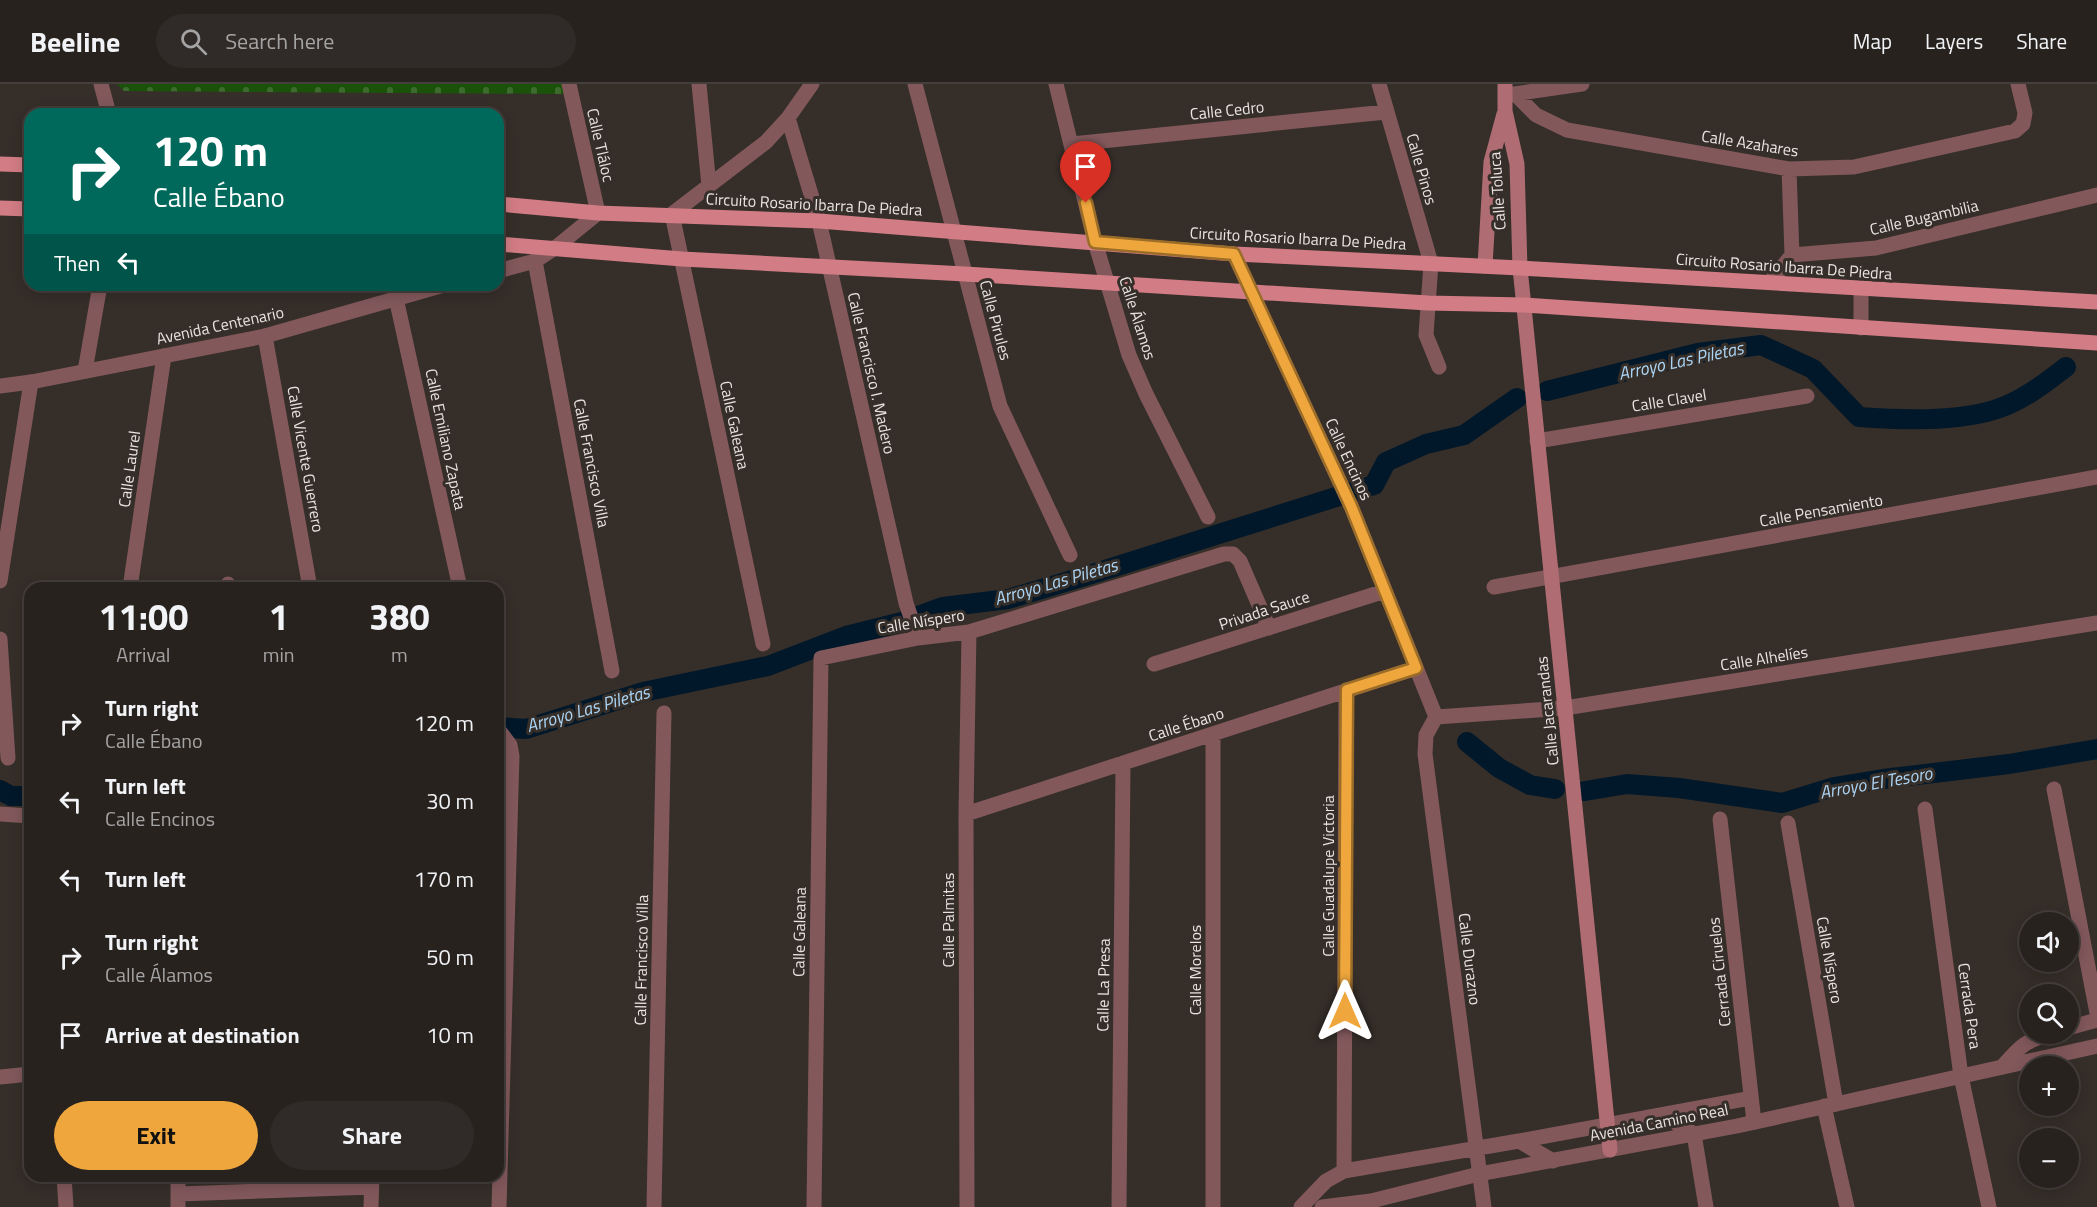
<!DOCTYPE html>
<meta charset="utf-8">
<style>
:root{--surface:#28221f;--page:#302a28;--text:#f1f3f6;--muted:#a5a4a4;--line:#443f3d;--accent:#efa73d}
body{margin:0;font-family:"Titillium Web",sans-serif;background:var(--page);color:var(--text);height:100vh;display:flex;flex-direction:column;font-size:22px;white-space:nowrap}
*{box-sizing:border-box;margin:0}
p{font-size:20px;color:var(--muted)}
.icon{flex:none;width:33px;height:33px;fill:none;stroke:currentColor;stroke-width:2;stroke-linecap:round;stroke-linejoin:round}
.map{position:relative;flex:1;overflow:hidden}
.sheet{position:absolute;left:24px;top:498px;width:480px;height:600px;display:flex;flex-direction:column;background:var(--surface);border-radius:18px;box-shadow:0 3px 15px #0003,0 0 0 2px var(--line)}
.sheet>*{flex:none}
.banner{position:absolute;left:24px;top:24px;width:480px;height:183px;border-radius:18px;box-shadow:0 3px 15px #0003,0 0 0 2px var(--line);background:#00695c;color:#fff;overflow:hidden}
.buttons{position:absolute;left:2019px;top:828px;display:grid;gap:12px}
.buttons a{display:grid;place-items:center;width:60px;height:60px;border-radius:50%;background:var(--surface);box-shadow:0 3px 15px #0003,0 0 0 2px var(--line);font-size:30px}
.pin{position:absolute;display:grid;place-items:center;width:51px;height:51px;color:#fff;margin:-62px -26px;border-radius:50% 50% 50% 0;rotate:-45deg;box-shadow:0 0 6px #0007}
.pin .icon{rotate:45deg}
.me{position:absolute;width:66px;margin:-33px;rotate:0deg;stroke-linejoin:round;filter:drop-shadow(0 0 4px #0008)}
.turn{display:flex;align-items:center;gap:21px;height:126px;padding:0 30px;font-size:27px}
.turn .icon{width:78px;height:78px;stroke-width:2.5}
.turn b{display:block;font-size:42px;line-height:51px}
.then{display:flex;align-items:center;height:57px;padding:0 30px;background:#0003;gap:12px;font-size:22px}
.eta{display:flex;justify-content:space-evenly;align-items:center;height:102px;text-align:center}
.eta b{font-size:36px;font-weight:700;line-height:42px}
.action{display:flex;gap:12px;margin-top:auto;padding:12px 30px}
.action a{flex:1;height:69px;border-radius:36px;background:var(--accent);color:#111;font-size:24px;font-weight:700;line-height:69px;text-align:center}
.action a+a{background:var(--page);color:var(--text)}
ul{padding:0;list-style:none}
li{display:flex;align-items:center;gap:18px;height:78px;padding:0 30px}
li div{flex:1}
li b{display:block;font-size:22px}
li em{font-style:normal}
header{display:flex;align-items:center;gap:36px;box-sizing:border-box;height:84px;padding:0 30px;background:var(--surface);border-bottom:2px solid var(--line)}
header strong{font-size:28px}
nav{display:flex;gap:33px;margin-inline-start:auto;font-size:21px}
.search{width:420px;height:54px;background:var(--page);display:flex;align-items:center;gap:15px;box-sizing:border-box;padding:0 21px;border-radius:33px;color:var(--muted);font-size:22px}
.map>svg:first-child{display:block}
.cemetery{fill:url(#cemetery-stones)}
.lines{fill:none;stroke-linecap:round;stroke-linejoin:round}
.canal{stroke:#00182a;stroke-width:20}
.minor{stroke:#82585b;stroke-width:15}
.tertiary{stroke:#82585b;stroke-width:15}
.secondary{stroke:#af6d73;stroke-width:15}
.primary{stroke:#d27c85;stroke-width:15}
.route-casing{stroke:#9b6d28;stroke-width:15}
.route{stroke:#efa73d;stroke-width:10}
.labels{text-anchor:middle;stroke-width:6;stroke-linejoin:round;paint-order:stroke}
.street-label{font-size:16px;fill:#e9e4e1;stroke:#352e29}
.water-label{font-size:18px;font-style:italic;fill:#abd4f4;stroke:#352e29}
</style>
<header>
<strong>Beeline</strong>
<div class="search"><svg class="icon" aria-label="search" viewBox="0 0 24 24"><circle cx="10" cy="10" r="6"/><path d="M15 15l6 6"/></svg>Search here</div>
<nav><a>Map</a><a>Layers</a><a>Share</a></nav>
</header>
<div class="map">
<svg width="2097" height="1123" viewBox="0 0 2097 1123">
<defs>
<pattern id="cemetery-stones" width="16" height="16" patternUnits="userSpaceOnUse" patternTransform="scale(1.5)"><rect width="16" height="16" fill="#1b520a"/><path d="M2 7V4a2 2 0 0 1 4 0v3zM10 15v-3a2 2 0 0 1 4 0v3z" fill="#3c6b2d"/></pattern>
</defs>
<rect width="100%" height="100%" fill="#352e29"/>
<path class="cemetery" d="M117,0h447l1,10 -441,-3z"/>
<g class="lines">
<path class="canal" d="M1547,307l151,-38 63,-8 52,24 46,48c42,3 95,5 135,-7 27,-8 50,-26 72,-43
M498,643l28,2 117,-37 125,-26 78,-30 56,-14 41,-15 65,-8 84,-25 282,-89 12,-23 40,-18 38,-9 53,-37
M1467,658l32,26 31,17 25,4
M0,706l11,6h19
M1585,707l42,-7 52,4 103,15 52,-16 49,-8 126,-15 88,-15"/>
<path class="minor" d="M101,0l8,30
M569,0l29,129
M699,0l10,102
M915,0l85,322 70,149
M1056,0l39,158 34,113 17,39 62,123
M1379,0l52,179 -5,72 13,32
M1515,10l21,21 31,15 222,39 65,-2 161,-36 8,-7 2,-11 -7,-29
M1507,11l75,-11
M788,34l31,103 87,382 12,35
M1072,60l314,-32
M1789,85l3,86
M1234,170l117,252 85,211
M535,177l77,410
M1770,198l22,-27 84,-7 221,-53
M396,214l64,290
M1861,244v-39
M265,252l45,252
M85,287l15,-86
M1537,357l270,-45
M0,497l31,-199
M228,500v4
M1494,503l603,-110
M130,504l34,-232
M0,555l8,119
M763,560l-91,-430 94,-72 22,-24 24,-34
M1154,580l231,-73
M1436,633l129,-9 532,-85
M1436,633l-10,18 -1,19 59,453
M498,645l12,16 2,11 -13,451
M1213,650v473
M2054,705l43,224
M1925,725l36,267 28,131
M0,730l30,2
M966,730l450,-146
M1720,735l34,303
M1788,739l48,281
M2068,944l29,-8
M2002,983c18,-20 22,-26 48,-33
M0,993l30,-3
M1824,1022l23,101
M1663,1031l31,19 12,73
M1519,1057l232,-43
M1344,1087l2,-481
M64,1092l2,31
M178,1092v31
M178,1110l193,-7
M371,1123l1,-31
M654,1123l10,-494
M814,1123l7,-549 97,-20 51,-6 255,-78h9l7,7 29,67
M967,1123l-1,-393 3,-182
M1119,1123l4,-444
M1301,1123l25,-26 18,-10 175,-30 34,20"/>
<path class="tertiary" d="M498,187l37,-10 20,-13 43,-35
M0,302l31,-4 234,-46 179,-51
M1322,1123l49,-6 108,-27 258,-48 360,-80"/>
<path class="secondary" d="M1505,0v27l12,53 3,104 90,882
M1485,182l6,-104 13,-48"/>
<path class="primary" d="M0,80l30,1
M498,120l100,9 221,8 415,33 286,14 577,34
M0,124l30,1
M498,160l184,15 283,15 463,29 96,2 573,38"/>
</g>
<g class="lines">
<defs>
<path id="route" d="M1086,119l9,39 139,12 117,252 65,162 -69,22 -2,321"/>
</defs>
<use href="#route" class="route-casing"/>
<use href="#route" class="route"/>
</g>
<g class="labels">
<g class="street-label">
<text transform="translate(1227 26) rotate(-6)" y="6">Calle Cedro</text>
<text transform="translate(1750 59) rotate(9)" y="6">Calle Azahares</text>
<text transform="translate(601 61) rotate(77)" y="6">Calle Tláloc</text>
<text transform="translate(1422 85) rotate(74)" y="6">Calle Pinos</text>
<text transform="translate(1497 107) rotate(-94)" y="6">Calle Toluca</text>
<text transform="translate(814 120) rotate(3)" y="6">Circuito Rosario Ibarra De Piedra</text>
<text transform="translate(1924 133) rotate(-13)" y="6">Calle Bugambilia</text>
<text transform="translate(1298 154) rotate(3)" y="6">Circuito Rosario Ibarra De Piedra</text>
<text transform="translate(1784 182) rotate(4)" y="6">Circuito Rosario Ibarra De Piedra</text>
<text transform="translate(1138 234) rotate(72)" y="6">Calle Álamos</text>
<text transform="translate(996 236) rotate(75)" y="6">Calle Pirules</text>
<text transform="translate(220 241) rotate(-12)" y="6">Avenida Centenario</text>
<text transform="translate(872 289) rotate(77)" y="6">Calle Francisco I. Madero</text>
<text transform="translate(1669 316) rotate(-9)" y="6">Calle Clavel</text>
<text transform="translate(735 341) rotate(78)" y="6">Calle Galeana</text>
<text transform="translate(446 355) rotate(78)" y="6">Calle Emiliano Zapata</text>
<text transform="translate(306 375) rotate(80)" y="6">Calle Vicente Guerrero</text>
<text transform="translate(1349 375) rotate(65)" y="6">Calle Encinos</text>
<text transform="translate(592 379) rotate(79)" y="6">Calle Francisco Villa</text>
<text transform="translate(129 385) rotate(-82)" y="6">Calle Laurel</text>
<text transform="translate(1821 426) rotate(-10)" y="6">Calle Pensamiento</text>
<text transform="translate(1264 526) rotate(-18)" y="6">Privada Sauce</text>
<text transform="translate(921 537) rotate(-9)" y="6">Calle Níspero</text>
<text transform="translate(1764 574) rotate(-9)" y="6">Calle Alhelíes</text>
<text transform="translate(1547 627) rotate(-96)" y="6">Calle Jacarandas</text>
<text transform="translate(1186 640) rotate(-18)" y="6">Calle Ébano</text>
<text transform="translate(1328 792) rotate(-90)" y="6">Calle Guadalupe Victoria</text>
<text transform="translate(948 836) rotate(-90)" y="6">Calle Palmitas</text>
<text transform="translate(799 848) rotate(-89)" y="6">Calle Galeana</text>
<text transform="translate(1470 875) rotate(83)" y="6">Calle Durazno</text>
<text transform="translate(641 876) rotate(-89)" y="6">Calle Francisco Villa</text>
<text transform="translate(1830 876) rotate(80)" y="6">Calle Níspero</text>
<text transform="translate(1195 886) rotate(-90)" y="6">Calle Morelos</text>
<text transform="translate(1719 888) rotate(-96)" y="6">Cerrada Ciruelos</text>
<text transform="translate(1103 901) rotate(-89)" y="6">Calle La Presa</text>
<text transform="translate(1970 922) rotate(82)" y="6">Cerrada Pera</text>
<text transform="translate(1659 1038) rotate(-11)" y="6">Avenida Camino Real</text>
</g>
<g class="water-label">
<text transform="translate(1681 277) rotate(-12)" y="6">Arroyo Las Piletas</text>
<text transform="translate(1056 498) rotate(-16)" y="6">Arroyo Las Piletas</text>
<text transform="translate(588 625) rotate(-16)" y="6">Arroyo Las Piletas</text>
<text transform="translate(1876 699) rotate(-10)" y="6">Arroyo El Tesoro</text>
</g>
</g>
</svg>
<div class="buttons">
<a><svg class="icon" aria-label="sound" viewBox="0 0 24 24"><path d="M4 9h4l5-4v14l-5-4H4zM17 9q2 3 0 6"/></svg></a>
<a><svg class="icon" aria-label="search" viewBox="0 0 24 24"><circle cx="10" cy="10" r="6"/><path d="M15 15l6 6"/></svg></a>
<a>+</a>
<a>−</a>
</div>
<div class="pin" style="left:1086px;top:119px;background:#d93025"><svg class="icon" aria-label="arrive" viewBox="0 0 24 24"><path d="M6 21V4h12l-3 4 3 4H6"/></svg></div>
<svg class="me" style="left:1345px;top:927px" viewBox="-20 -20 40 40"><path d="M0-17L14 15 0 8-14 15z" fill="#efa73d" stroke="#fff" stroke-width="4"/></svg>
<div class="banner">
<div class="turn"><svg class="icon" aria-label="right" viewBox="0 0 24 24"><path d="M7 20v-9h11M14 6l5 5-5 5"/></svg><div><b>120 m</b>Calle Ébano</div></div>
<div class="then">Then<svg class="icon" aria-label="left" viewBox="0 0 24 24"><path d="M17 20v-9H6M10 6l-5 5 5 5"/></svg></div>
</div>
<section class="sheet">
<div class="eta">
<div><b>11:00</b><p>Arrival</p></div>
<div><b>1</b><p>min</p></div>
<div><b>380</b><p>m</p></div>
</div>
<ul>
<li><svg class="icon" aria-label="right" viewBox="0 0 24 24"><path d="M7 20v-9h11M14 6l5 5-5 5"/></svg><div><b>Turn right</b><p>Calle Ébano</p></div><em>120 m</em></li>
<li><svg class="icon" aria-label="left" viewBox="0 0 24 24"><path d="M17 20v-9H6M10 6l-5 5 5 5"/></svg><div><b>Turn left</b><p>Calle Encinos</p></div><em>30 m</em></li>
<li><svg class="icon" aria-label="left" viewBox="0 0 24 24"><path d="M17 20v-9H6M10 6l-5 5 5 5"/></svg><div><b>Turn left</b></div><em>170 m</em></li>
<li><svg class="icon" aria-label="right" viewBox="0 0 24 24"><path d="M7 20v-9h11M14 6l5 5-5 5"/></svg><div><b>Turn right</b><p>Calle Álamos</p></div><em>50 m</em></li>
<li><svg class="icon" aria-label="arrive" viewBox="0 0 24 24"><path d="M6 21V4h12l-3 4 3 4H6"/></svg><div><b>Arrive at destination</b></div><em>10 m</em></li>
</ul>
<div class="action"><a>Exit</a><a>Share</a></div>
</section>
</div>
